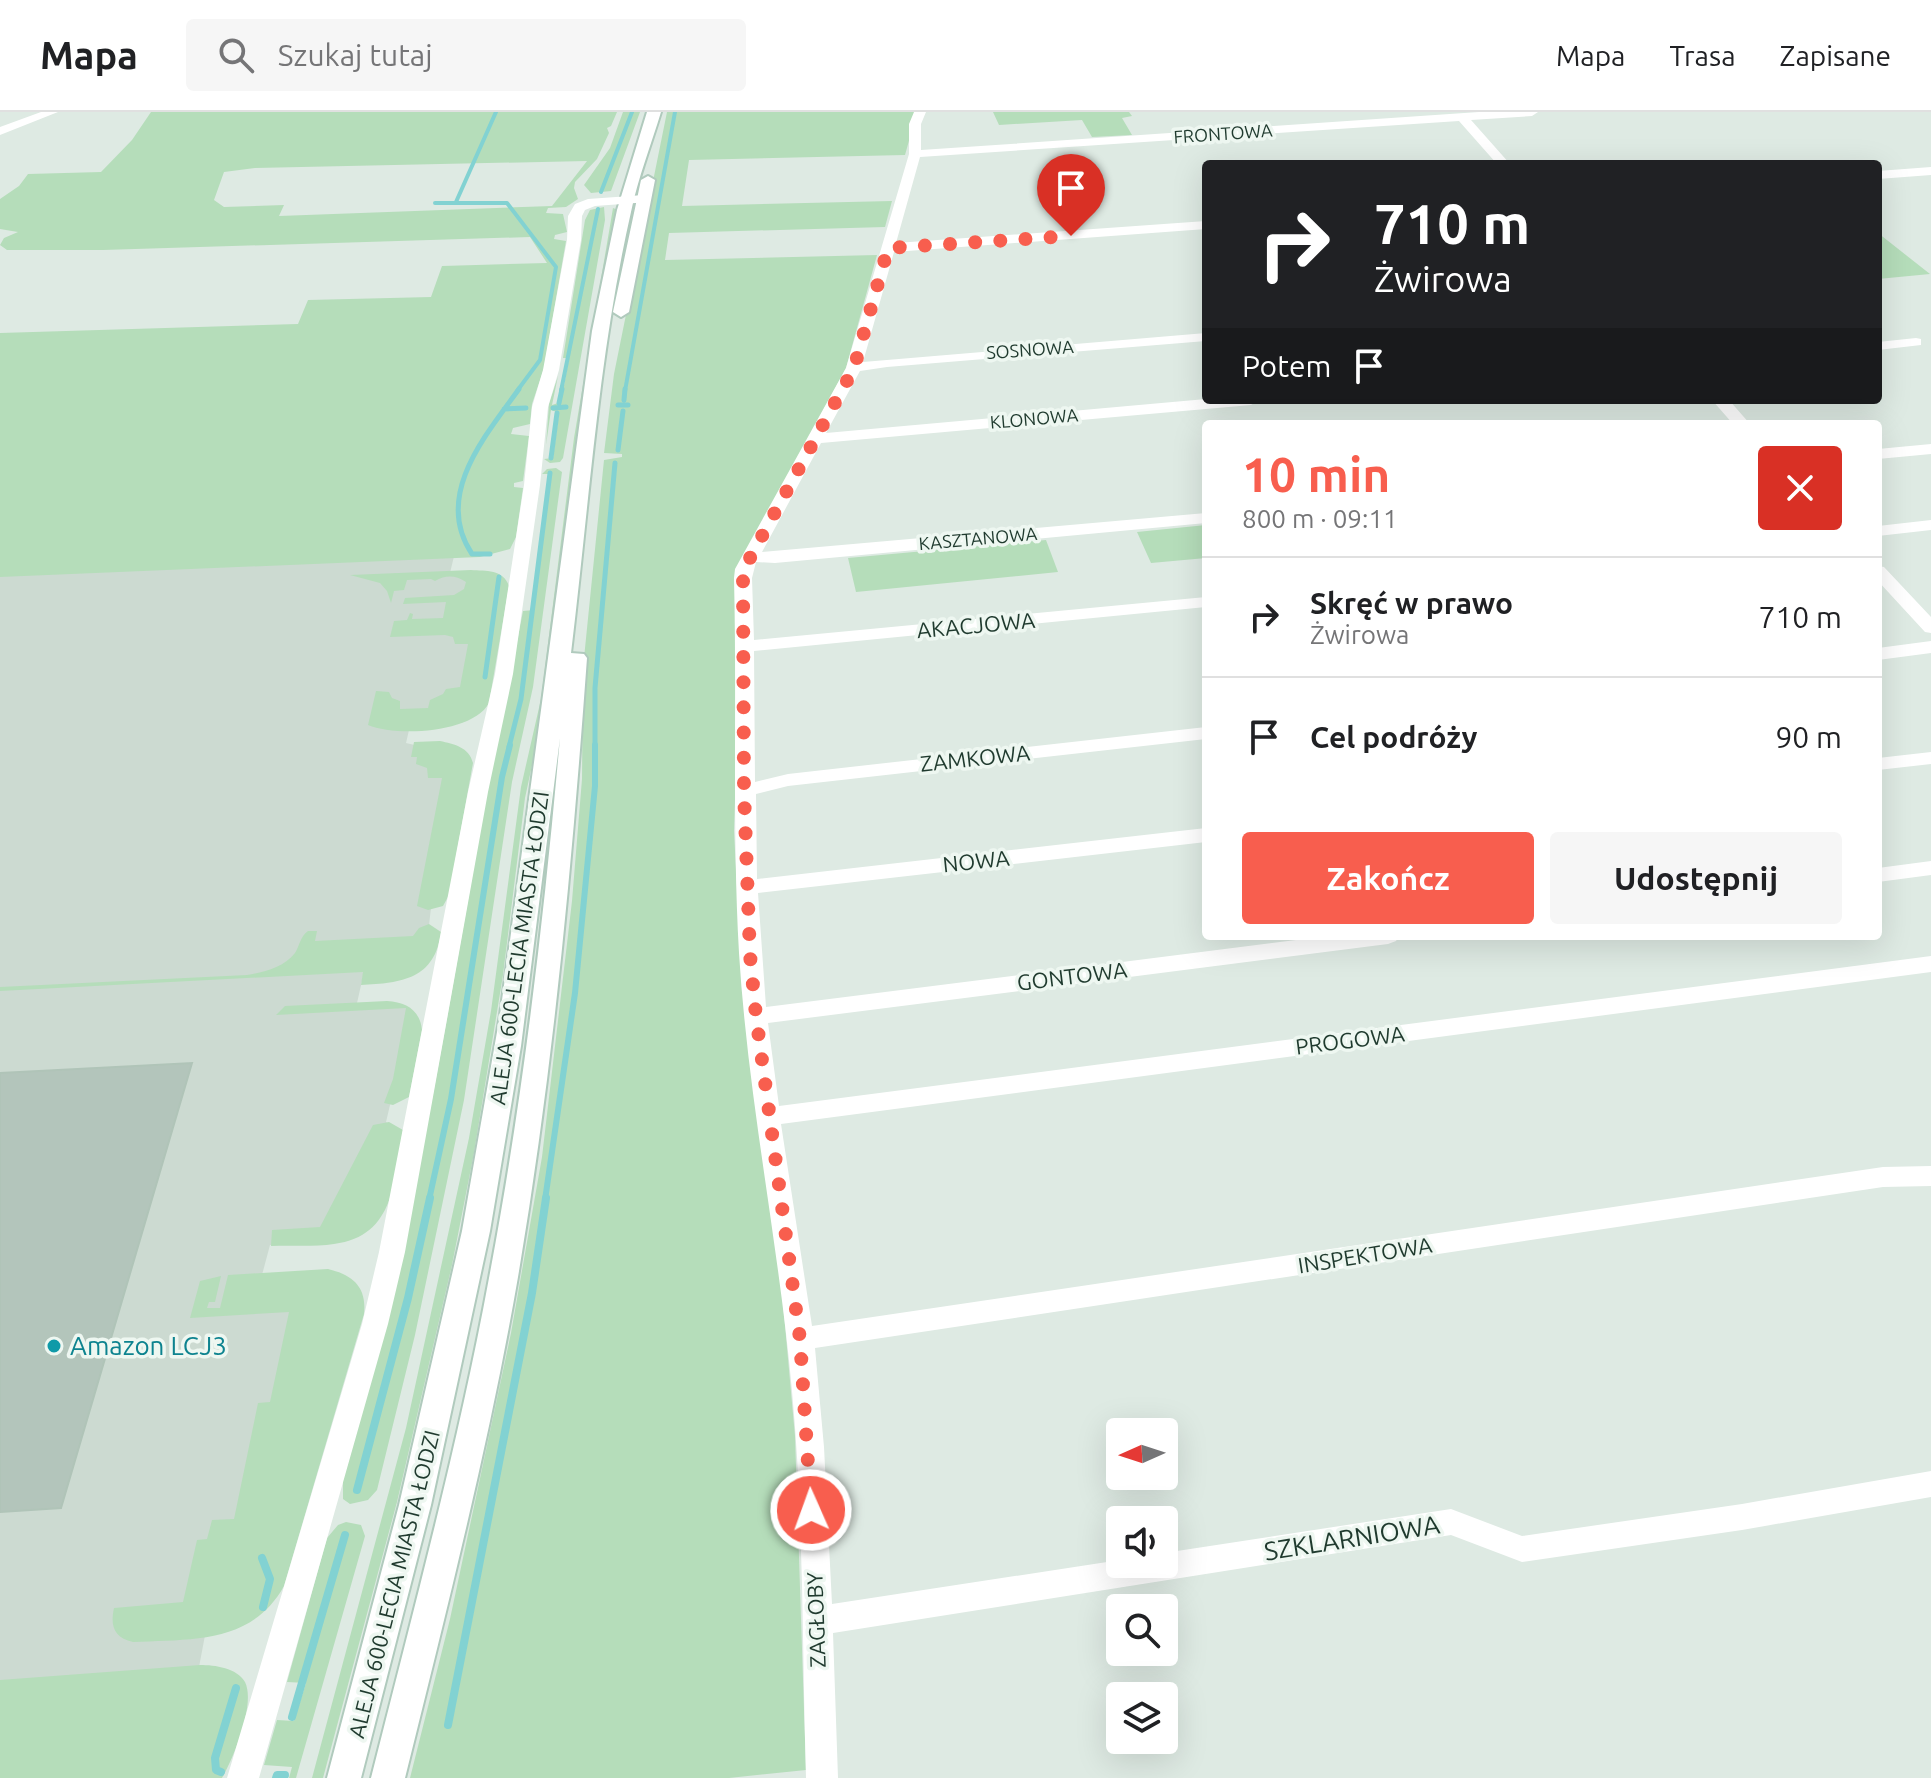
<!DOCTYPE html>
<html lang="pl">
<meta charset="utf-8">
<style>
:root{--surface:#fff;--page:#f6f6f6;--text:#202124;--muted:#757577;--line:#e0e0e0;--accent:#f85e4e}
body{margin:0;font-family:Ubuntu,sans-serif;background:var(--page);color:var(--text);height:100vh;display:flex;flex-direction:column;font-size:30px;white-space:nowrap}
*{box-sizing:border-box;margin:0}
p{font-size:26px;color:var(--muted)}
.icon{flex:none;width:44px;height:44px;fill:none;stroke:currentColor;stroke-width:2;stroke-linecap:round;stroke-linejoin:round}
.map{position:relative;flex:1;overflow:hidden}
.side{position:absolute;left:1202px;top:308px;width:680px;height:520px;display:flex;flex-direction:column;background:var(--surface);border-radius:8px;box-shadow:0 8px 32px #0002}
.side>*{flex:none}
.banner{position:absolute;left:1202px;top:48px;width:680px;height:244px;border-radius:8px;box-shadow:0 8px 32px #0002;background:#202124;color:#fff;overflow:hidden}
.needle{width:52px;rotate:267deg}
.controls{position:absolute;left:1106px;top:1306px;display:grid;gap:16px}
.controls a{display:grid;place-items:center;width:72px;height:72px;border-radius:8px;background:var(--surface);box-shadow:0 8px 32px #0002;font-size:40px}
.pin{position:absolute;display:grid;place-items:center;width:68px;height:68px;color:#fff;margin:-82px -34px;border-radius:50% 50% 50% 0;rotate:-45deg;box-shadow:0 0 8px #0007}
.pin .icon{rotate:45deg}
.me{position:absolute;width:88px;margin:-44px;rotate:358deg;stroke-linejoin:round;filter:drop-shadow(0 0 6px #0008)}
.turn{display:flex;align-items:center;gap:28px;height:168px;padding:0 40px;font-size:36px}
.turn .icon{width:104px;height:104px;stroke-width:2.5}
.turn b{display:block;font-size:56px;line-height:68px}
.then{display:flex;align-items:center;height:76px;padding:0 40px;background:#0003;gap:16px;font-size:30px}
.round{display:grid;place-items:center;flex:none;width:84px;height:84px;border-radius:8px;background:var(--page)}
.overview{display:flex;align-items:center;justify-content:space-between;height:136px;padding:0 40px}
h1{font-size:48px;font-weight:700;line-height:60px;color:var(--accent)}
.cta{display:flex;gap:16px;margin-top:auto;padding:16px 40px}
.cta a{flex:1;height:92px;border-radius:8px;background:var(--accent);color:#fff;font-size:32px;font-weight:700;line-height:92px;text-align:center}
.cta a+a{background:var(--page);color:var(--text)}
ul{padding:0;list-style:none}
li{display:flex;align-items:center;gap:24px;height:120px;padding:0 40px;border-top:2px solid var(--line)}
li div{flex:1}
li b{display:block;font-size:30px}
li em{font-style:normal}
header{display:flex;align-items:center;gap:48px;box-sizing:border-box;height:112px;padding:0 40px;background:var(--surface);border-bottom:2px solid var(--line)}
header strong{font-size:38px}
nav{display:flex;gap:44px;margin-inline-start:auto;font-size:28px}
.search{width:560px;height:72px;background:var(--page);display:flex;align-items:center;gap:20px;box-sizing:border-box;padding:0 28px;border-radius:8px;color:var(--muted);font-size:30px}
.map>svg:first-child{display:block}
.built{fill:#ccdad1}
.green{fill:#b5ddba;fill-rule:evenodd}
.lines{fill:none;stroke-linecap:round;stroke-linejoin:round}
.stream-far3{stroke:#82d2d2;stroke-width:4}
.stream-far2{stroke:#82d2d2;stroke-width:5}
.stream-far1{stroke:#82d2d2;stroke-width:6}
.stream{stroke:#82d2d2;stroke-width:8}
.building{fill:#b3c5bb;stroke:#b0c4b8;stroke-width:2}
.secondary-casing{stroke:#b0cabd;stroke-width:4}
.minor{fill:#fff;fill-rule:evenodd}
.secondary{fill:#fff;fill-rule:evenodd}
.route{stroke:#f85e4e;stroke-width:14;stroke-dasharray:0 25.2}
.culture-dot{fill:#0f9aa8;stroke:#eef7f1;stroke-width:3}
.labels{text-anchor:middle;stroke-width:7;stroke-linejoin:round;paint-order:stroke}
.far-street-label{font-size:18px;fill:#1f3a2e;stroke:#eef7f1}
.street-label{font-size:22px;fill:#1f3a2e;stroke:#eef7f1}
.near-culture-label{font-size:26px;fill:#0d838f;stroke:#eef7f1;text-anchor:start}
.near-street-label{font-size:26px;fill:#1f3a2e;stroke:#eef7f1}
</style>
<header>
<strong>Mapa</strong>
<div class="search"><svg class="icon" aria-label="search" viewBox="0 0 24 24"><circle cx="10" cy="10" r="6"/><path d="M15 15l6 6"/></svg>Szukaj tutaj</div>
<nav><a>Mapa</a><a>Trasa</a><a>Zapisane</a></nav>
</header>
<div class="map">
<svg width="1931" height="1666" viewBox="0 0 1931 1666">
<rect width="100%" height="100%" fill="#deeae3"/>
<path class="built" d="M455,440l-5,21h41l-4,120 -70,36 -8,1 -3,13 43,10 -20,172 -65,47 -7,31 47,3 8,6 -26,110 11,7 -70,113 -57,3 -8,30 51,-3 -107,358 -10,53 -196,18v-1130z"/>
<path class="green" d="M151,0h466l-6,14 -4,2 2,5 -12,26 -22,23 -1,6 4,11 -12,8 -18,1 -2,5 17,1 4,18 -12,3 -1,4 12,2 -22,127 -12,36 -2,20 -17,4 -2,6 18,2 -6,45 -9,2v4l9,1 -7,49 -6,12 -30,8 -480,20v-244l298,-9 10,-24 123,-3 11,-31 105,-3 -17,-26 -427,13h-96l-7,-5 4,-7 14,-6 -18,-3v-30l19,-13 9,-12 73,-2 31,-32zM587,49l-35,45 -273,10 5,-11 -60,2 -10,-7 10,-28 31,-4z
M623,0h17l-29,79 -20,2 -7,-8 26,-37z
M667,0h250l-12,43 -216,5 -7,46 210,-5 -7,26 -216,6 -4,27 212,-5 -31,113 -103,191 -9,272 8,153 37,275 16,177 11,334 -77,8h-319l40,-159 61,-286 31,-176 30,-256 10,-122 1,-111 21,-208 18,-3v-3l-18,-1 10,-79z
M993,0h136l3,4 -10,2 10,17 -40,2 -10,-17 -83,5z
M604,95l1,13 -42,238 -3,4 -10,1 -6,-4 9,-1 6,-45 -8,-3 -5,35 3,-41 9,-28 -6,29 9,-3 8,-44h-6l22,-138 5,-10z
M613,96l5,2 -12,52 -60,438 -21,98 -22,177 -29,178 -22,112 -55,237 -74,276h-11l94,-350 63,-290 22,-127 30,-224 20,-88 33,-261z
M1878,121l52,41 -52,5z
M556,356l6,4 -29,215 -21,95 -48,318 -49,235 -38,155 -9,10 -18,4 -7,-5v-19c64,-217 100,-438 139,-660 12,-70 28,-139 41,-209l11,-1 17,-136h-9l5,-5z
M1206,413v33l-55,5 -14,-31z
M1046,428l12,32 -202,20 -8,-34z
M471,458c15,1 32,-1 38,16l-20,117c-16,30 -92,34 -121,22l8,-34 13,1 3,6 8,3v8l28,-1 2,-8 13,-6 3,-5 14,-2 8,-43h-13l-2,-7 -8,-2 -55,2 4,-16 13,-1 3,-7 3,1 -1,5 31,-1 3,-16 -43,2 2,-6 49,-3 10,-6 2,-7c-11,-7 -20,-7 -31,-1l-4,-2 -24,1 -3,10 -10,1 -3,12 -4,-12 -7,-8 -30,-8z
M440,629c14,3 29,6 33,22l-24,132 -6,11 -15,4 -11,-4 25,-128h-14l-1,-10 -11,-4 1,-7h-6l3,-15z
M429,812l12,8c-6,47 -39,51 -80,53l2,-13 -363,19v-4l247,-12c17,-3 36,-7 48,-22 5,-8 5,-16 13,-22h9l-2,10 98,-5 6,-8z
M387,889c19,1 33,9 35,29l-13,67 -16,8 -9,-2 9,-24 13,-71 -130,7 9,-9z
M389,1010l14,8c-9,49 -7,106 -69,114 -20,3 -42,1 -63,2l1,-16 48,-3 53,-102z
M328,1157c25,6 39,18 36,45l-80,272c-32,58 -93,53 -151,56 -19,-4 -23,-16 -19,-34l69,-6 14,-62 10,-1 5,-19 22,-1 24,-116 12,-1 19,-90 -99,6 10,-37 21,-5 -6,26h-6l-2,6h13l8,-33z
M346,1410l15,3 4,11 -69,242h-7l3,-11 -28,-2 13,-45 17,1 12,-38 -19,-1 40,-144 11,-13z
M200,1553c15,0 37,3 45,17 11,22 -12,77 -23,96h-222v-98z"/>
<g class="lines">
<path class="stream-far3" d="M601,80l31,-80
M456,90l40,-90
M435,91h72l49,64 -16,93 -23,31
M561,279l37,-182
M625,279l50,-279"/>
<path class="stream-far2" d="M624,288l1,-11
M559,291l3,-14
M618,293h10
M553,296l13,-1
M504,297l22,-1
M618,338l5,-39
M551,346l6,-45
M490,442h-18c-39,-58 13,-118 47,-165
M485,565l14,-100
M509,635l12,-48 29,-226
M595,635v-59l20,-225"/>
<path class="stream-far1" d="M429,1088l22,-101 51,-322 8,-32
M545,1088l30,-207 20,-207v-41"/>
<path class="stream" d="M357,1378l51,-192 22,-100
M262,1446l8,21 -7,28
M292,1605l53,-182
M448,1613l84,-432 14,-95
M221,1660l-5,-2 -1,-12 21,-70
M276,1666l1,-3h8"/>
</g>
<path class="building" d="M192,951l-131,445 -61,4v-439z"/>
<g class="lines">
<defs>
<path id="secondary" d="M647,0h14c-10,33 -23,66 -30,100 -33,145 -42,294 -60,441l13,1 3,4c-15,207 -34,413 -69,619 -29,168 -72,335 -113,501h-34c42,-166 87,-332 118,-500 34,-179 55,-359 71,-540l-39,308 -31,185 -59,274 -70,273h-34l72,-273 63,-274 38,-216 92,-684 25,-121z
M648,64l7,4 -26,132 -8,5 -8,-5 28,-132z"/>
</defs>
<use href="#secondary" class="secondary-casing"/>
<path class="minor" d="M41,0h17l-58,23v-8z
M914,0h12l-5,12v26l558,-38h59l-6,4 -61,4 39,44h-13l-38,-43 -539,36 -24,86 310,-22v8l-312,23 -31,110 343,-29v8l-319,26 -27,4 -34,62 380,-34 53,1 -8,5 -430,38 -59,109 444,-39v10l-431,40 -19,-1 -4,16 2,62 452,-43v10l-452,44 1,131 33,-8 418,-47v12l-418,47 -32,8 1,85 449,-51v14l-448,51 8,114 562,-71h71l-3,5 -8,3 -620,79 11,83 1152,-150v16l-1150,152 31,202 1071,-159 48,-1v20l-48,1 -1068,161 9,99 8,157 288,-44v4h44v-11l287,-44 71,27 220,-32 189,-33v26l-189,33 -220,32 -71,-27 -618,98 5,145h-32c-4,-129 -2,-258 -14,-387 -13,-146 -44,-291 -53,-438 -7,-126 -2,-249 -5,-375l1,-9 111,-201 63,-214v-30z
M1931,55v8l-53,4v-8z
M644,83l7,4 -2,3 -54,4 -10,4 -3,6 -1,24 -22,130 -11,37 -8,78 -27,189 -25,118 -83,460 -17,72 -129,454h-32l135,-454 17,-72 89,-460 27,-118 29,-189 8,-78 11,-37 24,-130 1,-24 7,-12 13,-5z
M1916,226l5,1v6l-43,5v-8z
M1712,288h17l21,24h-17z
M1931,332v10l-53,5v-10z
M1931,408v10l-53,6v-10z
M1878,454l6,1 47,50v16l-6,-1 -47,-51z
M1931,529v12l-53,7v-12z
M1931,640v12l-53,6v-12z
M1931,749v14l-53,7v-14z"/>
<use href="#secondary" class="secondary"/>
</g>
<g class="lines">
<path class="route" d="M811,1398l-11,-171 -44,-323 -6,-61 -6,-164 -1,-213 1,-9 110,-201 34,-120 183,-12"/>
</g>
<circle class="culture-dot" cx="54" cy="1234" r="8"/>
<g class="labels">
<g class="far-street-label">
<text transform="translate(1223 22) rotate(-4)" y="6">FRONTOWA</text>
<text transform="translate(1030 238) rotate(-4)" y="6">SOSNOWA</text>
<text transform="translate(1034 307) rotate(-5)" y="6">KLONOWA</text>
<text transform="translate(978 427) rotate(-5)" y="6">KASZTANOWA</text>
</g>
<g class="street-label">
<text transform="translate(976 513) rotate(-5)" y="8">AKACJOWA</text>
<text transform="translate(975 646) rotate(-6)" y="8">ZAMKOWA</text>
<text transform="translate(976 749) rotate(-6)" y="8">NOWA</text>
<text transform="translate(519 836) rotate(-82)" y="8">ALEJA 600-LECIA MIASTA ŁODZI</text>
<text transform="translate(1072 864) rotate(-7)" y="8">GONTOWA</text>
<text transform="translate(1350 928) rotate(-7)" y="8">PROGOWA</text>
<text transform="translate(1365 1143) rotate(-9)" y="8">INSPEKTOWA</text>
<text transform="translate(394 1472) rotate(-76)" y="8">ALEJA 600-LECIA MIASTA ŁODZI</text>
<text transform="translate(816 1508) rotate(-92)" y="8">ZAGŁOBY</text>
</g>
<g class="near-culture-label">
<text x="70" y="1243">Amazon LCJ3</text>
</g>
<g class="near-street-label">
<text transform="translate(1352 1426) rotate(-9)" y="9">SZKLARNIOWA</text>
</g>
</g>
</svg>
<div class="controls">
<a><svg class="needle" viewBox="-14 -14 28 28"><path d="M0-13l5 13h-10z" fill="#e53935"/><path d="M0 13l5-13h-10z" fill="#757577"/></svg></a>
<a><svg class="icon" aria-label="sound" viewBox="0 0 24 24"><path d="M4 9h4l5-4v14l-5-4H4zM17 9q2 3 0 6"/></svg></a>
<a><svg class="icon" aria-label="search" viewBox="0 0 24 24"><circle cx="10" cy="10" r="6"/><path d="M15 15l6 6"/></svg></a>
<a><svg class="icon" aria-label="layers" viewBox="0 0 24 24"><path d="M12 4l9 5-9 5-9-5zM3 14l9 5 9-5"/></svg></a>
</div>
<div class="pin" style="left:1071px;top:124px;background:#d93025"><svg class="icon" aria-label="arrive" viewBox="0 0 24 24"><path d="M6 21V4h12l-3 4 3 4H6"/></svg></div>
<svg class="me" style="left:811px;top:1398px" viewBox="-20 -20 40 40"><circle r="17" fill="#f85e4e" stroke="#fff" stroke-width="3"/><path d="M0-11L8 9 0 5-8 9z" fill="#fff"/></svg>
<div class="banner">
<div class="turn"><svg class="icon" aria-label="right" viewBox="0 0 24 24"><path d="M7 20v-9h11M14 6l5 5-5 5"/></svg><div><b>710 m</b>Żwirowa</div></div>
<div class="then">Potem<svg class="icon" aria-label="arrive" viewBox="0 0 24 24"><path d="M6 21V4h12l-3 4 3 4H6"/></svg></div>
</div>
<section class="side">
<div class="overview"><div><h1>10 min</h1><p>800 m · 09:11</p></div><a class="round" style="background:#d93025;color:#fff"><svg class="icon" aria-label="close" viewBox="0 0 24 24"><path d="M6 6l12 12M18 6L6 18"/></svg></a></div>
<ul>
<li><svg class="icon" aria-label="right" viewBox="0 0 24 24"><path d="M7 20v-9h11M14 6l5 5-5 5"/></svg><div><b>Skręć w prawo</b><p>Żwirowa</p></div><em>710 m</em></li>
<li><svg class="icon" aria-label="arrive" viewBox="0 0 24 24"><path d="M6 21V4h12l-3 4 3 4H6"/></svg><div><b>Cel podróży</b></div><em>90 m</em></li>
</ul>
<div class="cta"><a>Zakończ</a><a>Udostępnij</a></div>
</section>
</div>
